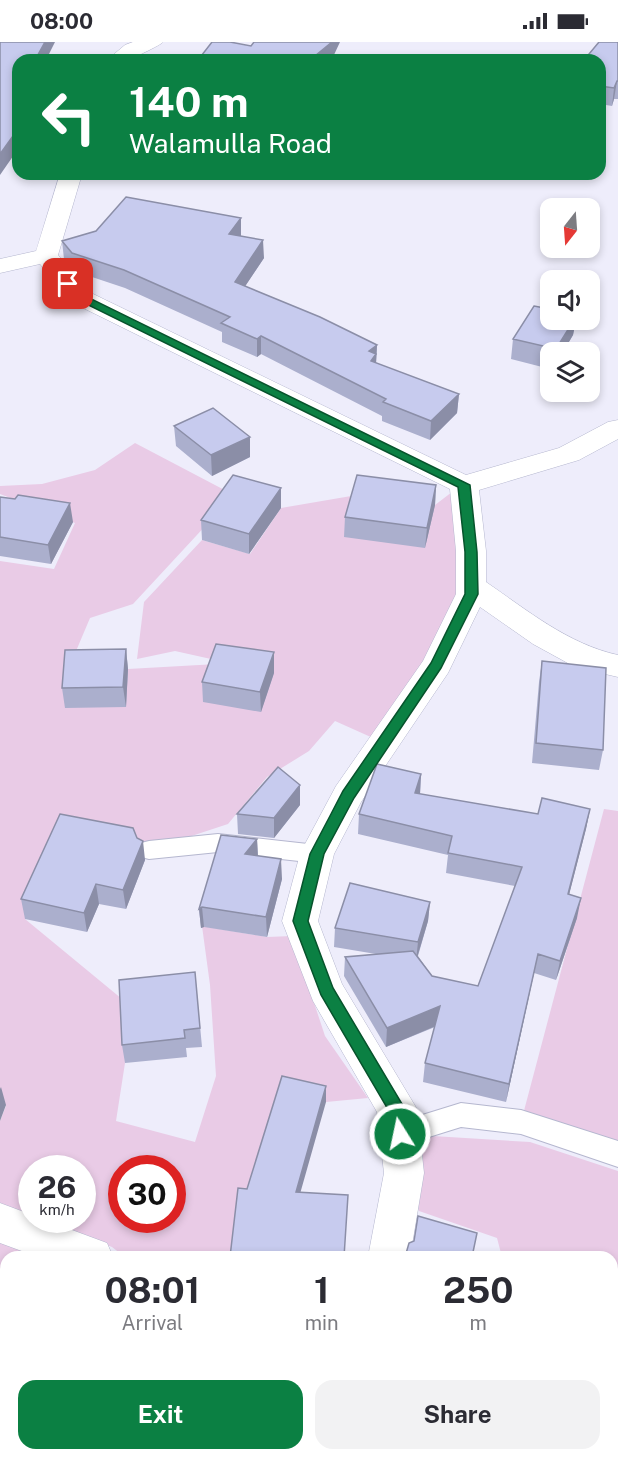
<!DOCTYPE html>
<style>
:root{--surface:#fff;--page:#f2f2f3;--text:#2b2b33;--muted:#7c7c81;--accent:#0b8043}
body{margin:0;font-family:"Public Sans",sans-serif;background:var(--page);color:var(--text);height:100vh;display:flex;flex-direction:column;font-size:22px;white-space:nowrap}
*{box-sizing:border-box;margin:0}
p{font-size:20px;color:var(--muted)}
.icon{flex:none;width:33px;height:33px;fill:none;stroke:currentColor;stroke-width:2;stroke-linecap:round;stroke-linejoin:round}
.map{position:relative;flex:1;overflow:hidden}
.drawer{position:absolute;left:0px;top:1209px;width:618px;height:210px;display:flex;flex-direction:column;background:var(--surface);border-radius:18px 18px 0 0;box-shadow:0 3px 9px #0003}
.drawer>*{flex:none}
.top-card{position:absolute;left:12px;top:12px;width:594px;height:126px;border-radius:18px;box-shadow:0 3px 9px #0003;background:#0b8043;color:#fff;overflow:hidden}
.needle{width:39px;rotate:197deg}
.buttons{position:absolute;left:540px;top:156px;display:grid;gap:12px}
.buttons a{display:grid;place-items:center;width:60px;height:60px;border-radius:12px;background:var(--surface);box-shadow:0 3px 9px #0003;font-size:30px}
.speed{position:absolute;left:18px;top:1113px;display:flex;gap:12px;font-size:30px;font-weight:700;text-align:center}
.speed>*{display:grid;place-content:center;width:78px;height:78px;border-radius:50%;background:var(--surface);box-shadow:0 3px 9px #0003;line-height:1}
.speed small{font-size:15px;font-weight:400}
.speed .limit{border:9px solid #d22;background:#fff;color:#111}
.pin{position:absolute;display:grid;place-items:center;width:51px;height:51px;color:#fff;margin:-26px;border-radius:12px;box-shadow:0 3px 9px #0006}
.me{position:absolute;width:66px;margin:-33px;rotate:350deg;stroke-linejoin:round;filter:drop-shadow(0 0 4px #0008)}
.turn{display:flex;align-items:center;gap:21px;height:126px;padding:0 18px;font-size:27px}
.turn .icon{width:78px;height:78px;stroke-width:2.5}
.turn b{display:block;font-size:42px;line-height:51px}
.eta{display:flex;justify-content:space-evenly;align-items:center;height:102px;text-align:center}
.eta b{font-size:36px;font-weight:700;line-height:42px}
.cta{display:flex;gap:12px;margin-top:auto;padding:12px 18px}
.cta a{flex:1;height:69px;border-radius:18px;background:var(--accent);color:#fff;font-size:24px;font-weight:700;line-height:69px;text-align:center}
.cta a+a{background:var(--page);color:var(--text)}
.status{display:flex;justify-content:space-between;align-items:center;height:42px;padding:0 30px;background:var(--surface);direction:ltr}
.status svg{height:16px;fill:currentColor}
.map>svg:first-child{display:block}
.green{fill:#e9cbe6;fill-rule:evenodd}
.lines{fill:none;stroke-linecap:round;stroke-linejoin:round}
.lane-casing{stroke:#b5b7cf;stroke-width:2}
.street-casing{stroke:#b5b7cf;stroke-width:1}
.lane{fill:#fff;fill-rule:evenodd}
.street{fill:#fff;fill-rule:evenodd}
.wall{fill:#abafcd}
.shaded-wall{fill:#8b8ea7}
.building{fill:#c7cbee;stroke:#8b8ea7;stroke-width:1.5}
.route{fill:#0b8043;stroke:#07532c;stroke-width:1.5}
</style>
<div class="status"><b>08:00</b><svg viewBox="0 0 49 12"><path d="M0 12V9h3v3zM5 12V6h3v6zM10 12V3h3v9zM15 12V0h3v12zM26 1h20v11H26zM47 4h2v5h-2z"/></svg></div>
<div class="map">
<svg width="618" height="1419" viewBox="0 0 618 1419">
<rect width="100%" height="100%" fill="#eeedfb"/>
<path class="green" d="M135,401l99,52 -101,109 -43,14 -22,52 57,37 3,-38 89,-5 57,9 -99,-22 -38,8 7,-57 58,-62 48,14 31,-46 76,-13 78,10 17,-13 7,100 -32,68 -54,78 -38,-17 -26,30 -42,26 -39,47 -79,26 -124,69 97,80 3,64 -9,58 79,21 21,-66 -6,-91 -8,-59 65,11 25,-1 33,100 43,62 -42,4 -62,50 -25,52 -6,53h-108l-13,-10 -73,-27h43v-52h-50l-1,49 -31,-12v-84l6,-15 -6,-2v-543l54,8 21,-46 -75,-29v-8l42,-2 53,-14zM122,1126h50v52h-50z
M604,767l14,2v343l-97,-32z
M400,1092l130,8 88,29v290h-308l1,-6h301v-198h-110l-5,-19 -78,-27 -15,-38z
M0,1181l90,34h-84v144l-6,-1z
M6,1361v52h96l-2,6h-100v-40z"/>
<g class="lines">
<defs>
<path id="lane" d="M218,792l99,11 8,2 4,7 -4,7 -8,2 -99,-11 -69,7 -8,-2 -4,-7 4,-7 8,-2z
M461,1061l60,7 97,31v26l-97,-33 -60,-7 -61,19 -10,-3 -4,-9 4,-9z"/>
<path id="street" d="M133,0h30c-2,3 -32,17 -36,18 -6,1 -14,0 -20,0l18,-15z
M60,132h22l-24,81 31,37 377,183 93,-27 49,-26 10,-2v19l-39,21 -100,30 7,61v31c41,28 82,62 132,73v22l-43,-10 -42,-23 -53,-37 -32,66 -87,129 -27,52 -16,67 24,63 75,125 7,64 -14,84h-42l16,-84 -7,-61 -64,-111 -31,-80 18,-67 5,-10 31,-58 87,-125 33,-67v-43l-6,-62 -379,-187 -31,-38 -40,9v-14l36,-8z
M0,1161l32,12v5h13l62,23 6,14h-75l-38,-14z
M78,1413h46l-2,6h-46z"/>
</defs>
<use href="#lane" class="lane-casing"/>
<use href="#street" class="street-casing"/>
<use href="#lane" class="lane"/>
<use href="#street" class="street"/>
</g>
<path class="wall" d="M618,0v57h-4l-2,7 -12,-2v-44z
M130,132h39l-4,6z
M241,176v18l23,22 -19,28 132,59 -1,18 83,31 -2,19 -27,27 -48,-19v-5l-121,-62 -4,3 -35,-15v-10l-97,-44 -51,-17 -10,-12 -2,-18z
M550,278h26l-3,15 -10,17h-13v17l-39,-10 2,-20z
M174,384l76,31 -38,19 -36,-30z
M436,443l-1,20 -10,43 -81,-11 1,-20z
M0,455l73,25 -22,42 -51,-8z
M281,466l-32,46 -47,-14 -1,-20z
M126,607l2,20 -2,38 -61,1 -3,-20z
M274,610v21l-13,39 -58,-10 -1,-20z
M542,619l61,89 -4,20 -67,-7 7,-81z
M421,732l-1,20 118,20 52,-5 -4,20 -17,66 8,23 -21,62 -22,-7 -28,129 -83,-20 2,-19 10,-36 -49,20 -42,-71 1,-19 31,-3 -42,-7 1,-19 95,-26 -2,19 -10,35 14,20 46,10 37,-100 -69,-13 2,-18 -90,-21 1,-20z
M300,763l-26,33 -36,-4 -1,-20z
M137,796l8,22 -19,49 -27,-5 -12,28 -62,-13 -4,-20z
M257,797l1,17 24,23 -15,58 -63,-10 -3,1 -2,-19z
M195,930l7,75 -16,1 1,9 -62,6 -3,-18z"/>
<path class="shaded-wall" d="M45,0h10l-9,18h-11z
M332,0h8l-7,15 -4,3h-19z
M617,39l-3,18 -2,7 2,-18z
M18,87v20l-18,26v-21z
M164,132h5l-4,6z
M241,176v18l-11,16 -1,-18z
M263,198l1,18 -28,42 -1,-18z
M574,278h2l-3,15 -10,17h-8l1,-3z
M261,294v18l-4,3v-18z
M377,303l-1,19 -1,9 -6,-22z
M459,352l-2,19 -27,27 1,-19z
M250,395v20l-38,19 -1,-21z
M436,443l-1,20 -10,43 2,-20z
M281,446v20l-32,46v-20z
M70,461l3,19 -22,42 -3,-19z
M126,607l2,20 -2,38 -3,-20z
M274,610v21l-13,39 -1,-20z
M421,732l-1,20 -5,-1z
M300,743v20l-26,33v-20z
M590,767l-4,20 -22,85 4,-20z
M257,797l1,20 -13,-5z
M143,799l2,19 -19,49 -3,-19z
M281,817l1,20 -15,58 -1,-20z
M96,842l3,20 -12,28 -3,-19z
M581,856l-4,20 -21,62 4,-19z
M430,860l-2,19 -12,40 2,-19z
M202,865l2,20 -3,1 -2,-19z
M538,912l-4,19 -28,129 3,-18z
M440,964l-2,19 -52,22 1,-19z
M326,1044v16l-30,106v-16z
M1,1045l5,18 -6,16v-32z
M1,1344l5,14v3l-6,18z"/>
<path class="building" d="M0,0h45l-10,18h-17v69l-18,25z
M212,0h18l21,4 3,-4h78l-22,18h-112z
M599,0h19v39h-1l-3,7 -14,-2v-26h-16z
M126,155l115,21 -12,16 34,6 -28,42 85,35 57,28 -8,6 7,3 -5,7 88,33 -28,27 -48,-19 3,-3 -125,-63 -4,3 -36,-16 9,-6 -106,-47 -52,-17 -10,-12 34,-10z
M534,264l16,3v11h24l-18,29 -43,-10z
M213,366l37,29 -39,18 -37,-29z
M233,433l48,13 -32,46 -48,-14z
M357,433l79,10 -9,43 -82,-11z
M18,453l52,8 -22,42 -48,-8v-40l15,2z
M216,602l58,8 -14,40 -58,-10z
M126,607l-3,38 -61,1 3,-38z
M542,619l64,7 -3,82 -67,-7z
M377,722l44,10 -6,19 123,21 4,-16 48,11 -22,85 13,4 -21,63 -22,-7 -29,130 -84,-21 15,-57 -53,22 -42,-71 68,-6 19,25 46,10 44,-119 -74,-14 4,-17 -93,-22z
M278,725l22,18 -26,33 -37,-4z
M60,772l73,14 4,10 6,3 -20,49 -27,-6 -12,29 -63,-14z
M221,793l36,4 -12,15 36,5 -15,58 -64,-10 -3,2z
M350,841l80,19 -12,40 -83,-14z
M195,930l5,56 -16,2 1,8 -63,7 -3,-65z
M282,1034l44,10 -30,106 52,3 -4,62h-114l8,-69 9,1z
M418,1174l59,17 -5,24h-67l4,-14 5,-2z
M118,1413h79l24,6h-105z"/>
<path class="route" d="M65,240h7l11,13 387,190 7,67 1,42 -37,74 -87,130 -30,56 -16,67 25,67 72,121 3,25 -2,5 -6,2 -6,-2 -5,-28 -68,-116 -28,-74 17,-67 21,-40 12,-23 88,-128 34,-69v-42l-7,-65 -382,-188 -13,-15z"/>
</svg>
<div class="buttons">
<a><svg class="needle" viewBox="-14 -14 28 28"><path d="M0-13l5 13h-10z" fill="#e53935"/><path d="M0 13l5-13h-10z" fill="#7c7c81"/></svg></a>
<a><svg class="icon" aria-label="sound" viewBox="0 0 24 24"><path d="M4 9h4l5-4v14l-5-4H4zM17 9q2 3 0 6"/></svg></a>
<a><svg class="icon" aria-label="layers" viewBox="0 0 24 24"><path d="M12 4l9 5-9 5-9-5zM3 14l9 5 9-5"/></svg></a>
</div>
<div class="speed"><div>26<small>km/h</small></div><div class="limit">30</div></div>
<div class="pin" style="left:68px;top:242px;background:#d93025"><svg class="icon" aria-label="arrive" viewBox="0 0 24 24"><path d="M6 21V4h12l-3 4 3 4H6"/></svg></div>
<svg class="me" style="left:400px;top:1092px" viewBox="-20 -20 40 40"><circle r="17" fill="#0b8043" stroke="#fff" stroke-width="3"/><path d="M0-11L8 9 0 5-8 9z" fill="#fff"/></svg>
<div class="top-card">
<div class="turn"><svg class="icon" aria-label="left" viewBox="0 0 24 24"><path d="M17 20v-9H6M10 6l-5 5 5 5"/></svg><div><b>140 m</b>Walamulla Road</div></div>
</div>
<section class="drawer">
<div class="eta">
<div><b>08:01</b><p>Arrival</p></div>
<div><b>1</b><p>min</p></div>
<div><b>250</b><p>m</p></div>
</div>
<div class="cta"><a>Exit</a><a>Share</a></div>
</section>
</div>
